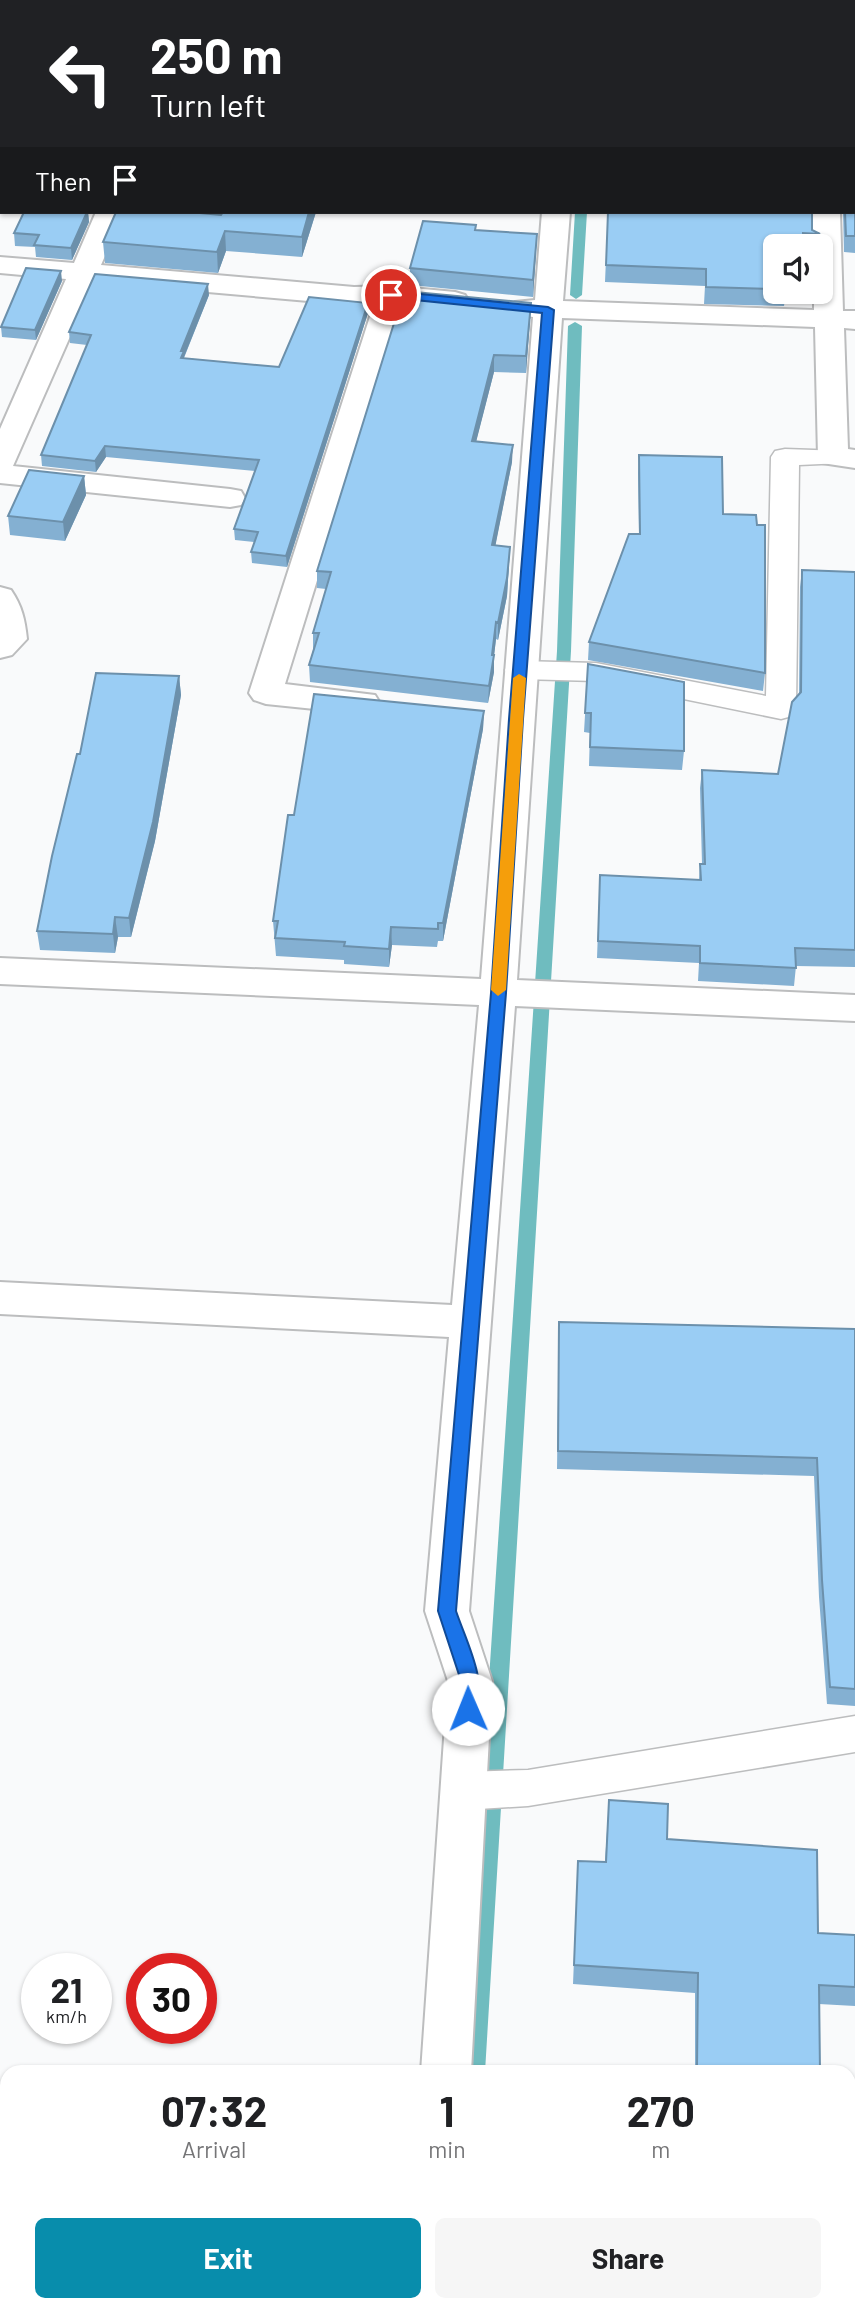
<!DOCTYPE html>
<style>
:root{--surface:#fff;--page:#f6f6f6;--text:#202124;--muted:#757577;--accent:#088dac}
body{margin:0;font-family:Barlow,sans-serif;background:var(--page);color:var(--text);height:100vh;display:flex;flex-direction:column;font-size:26px;white-space:nowrap}
*{box-sizing:border-box;margin:0}
p{font-size:23px;color:var(--muted)}
.icon{flex:none;width:38px;height:38px;fill:none;stroke:currentColor;stroke-width:2;stroke-linecap:round;stroke-linejoin:round}
.map{position:relative;flex:1;overflow:hidden}
.panel{position:absolute;left:0px;top:2065px;width:856px;height:247px;display:flex;flex-direction:column;background:var(--surface);border-radius:21px 21px 0 0;box-shadow:0 2px 5px #0004}
.panel>*{flex:none}
.guide{position:absolute;left:0px;top:0px;width:856px;height:214px;box-shadow:0 2px 5px #0004;background:#202124;color:#fff;overflow:hidden}
.fabs{position:absolute;left:763px;top:234px;display:grid;gap:14px}
.fabs a{display:grid;place-items:center;width:70px;height:70px;border-radius:10px;background:var(--surface);box-shadow:0 2px 5px #0004;font-size:35px}
.speed{position:absolute;left:21px;top:1953px;display:flex;gap:14px;font-size:35px;font-weight:700;text-align:center}
.speed>*{display:grid;place-content:center;width:91px;height:91px;border-radius:50%;background:var(--surface);box-shadow:0 2px 5px #0004;line-height:1}
.speed small{font-size:18px;font-weight:400}
.speed .limit{border:10px solid #d22;background:#fff;color:#111}
.pin{position:absolute;display:grid;place-items:center;width:60px;height:60px;color:#fff;margin:-30px;border:4px solid #fff;border-radius:50%;box-shadow:0 2px 7px #0007}
.me{position:absolute;width:77px;margin:-38px;rotate:359deg;stroke-linejoin:round;filter:drop-shadow(0 0 5px #0008)}
.turn{display:flex;align-items:center;gap:24px;height:147px;padding:0 35px;font-size:32px}
.turn .icon{width:91px;height:91px;stroke-width:2.5}
.turn b{display:block;font-size:49px;line-height:60px}
.then{display:flex;align-items:center;height:66px;padding:0 35px;background:#0003;gap:14px;font-size:26px}
.eta{display:flex;justify-content:space-evenly;align-items:center;height:119px;text-align:center}
.eta b{font-size:42px;font-weight:700;line-height:49px}
.primary-button{display:flex;gap:14px;margin-top:auto;padding:14px 35px}
.primary-button a{flex:1;height:80px;border-radius:10px;background:var(--accent);color:#fff;font-size:28px;font-weight:700;line-height:80px;text-align:center}
.primary-button a+a{background:var(--page);color:var(--text)}
.map>svg:first-child{display:block}
.lines{fill:none;stroke-linecap:round;stroke-linejoin:round}
.stream{fill:#6fbcbf;fill-rule:evenodd}
.service-casing{stroke:#bcbdbe;stroke-width:3}
.minor-casing{stroke:#bcbdbe;stroke-width:4}
.secondary-casing{stroke:#bcbdbe;stroke-width:4}
.service{fill:#fff;fill-rule:evenodd}
.minor{fill:#fff;fill-rule:evenodd}
.secondary{fill:#fff;fill-rule:evenodd}
.wall{fill:#84b0d2}
.shaded-wall{fill:#6c90ab}
.building{fill:#9acdf4;stroke:#6c90ab;stroke-width:2}
.route{fill:#1a73e8;stroke:#114b97;stroke-width:2}
.slow{fill:#f59e0b}
</style>
<div class="map">
<svg width="855" height="2311" viewBox="0 0 855 2311">
<rect width="100%" height="100%" fill="#f9fafb"/>
<g class="lines">
<path class="stream" d="M588,0h12v2h-12z
M575,212h12l-5,83 -6,4 -6,-4z
M575,322l7,4 -11,325 -86,1421h-22l94,-1421 11,-325z"/>
<defs>
<path id="service" d="M0,16h2v14h-2z
M0,151h2v14h-2z
M785,449l58,2 4,6 -4,6 -44,2 -3,244 -4,7 -11,3 -185,-38 -76,-2 -11,-2 -4,-7 4,-7 11,-2 76,2 170,33 5,-239 4,-6z
M855,1716v36l-327,54 -65,4 -15,-6 -6,-13 6,-13 15,-6 65,-2z"/>
<path id="minor" d="M559,0h26l-26,2z
M805,0h26v2h-26z
M96,212h28l-23,53 253,22 37,-1 64,6 10,3 4,6 -4,6 -10,3 -53,-5 -117,379 90,11 5,8 -5,8 -12,3 -97,-10 -12,-4 -5,-7 125,-389 -20,1 -260,-23 -81,184 217,23 11,2 4,7 -4,7 -11,2 -230,-24v-54l66,-150 -66,-6v-16l74,6z
M542,212h28l-7,89 251,9v-18h7v-45h-8l-1,-35h28l3,99h12v18l-11,-1 4,121 7,1v18l-33,-5 -4,-6 -3,-130 -253,-9 -45,662 338,15v26l-340,-15 -46,605 23,70 -21,391h-50l27,-391 -23,-70 24,-274 -449,-23v-32l452,23 27,-300 -479,-21v-26l481,21 52,-662 -18,-3 -4,-6 4,-6 20,-2z
M0,587l11,3c11,16 14,30 16,49l-15,16 -12,3z
M405,2305h52v6h-52z"/>
<path id="secondary" d="M0,2102h7v48h-7z
M849,2156l6,1v50l-6,-2z"/>
</defs>
<use href="#service" class="service-casing"/>
<use href="#minor" class="minor-casing"/>
<use href="#secondary" class="secondary-casing"/>
<use href="#service" class="service"/>
<use href="#minor" class="minor"/>
<use href="#secondary" class="secondary"/>
</g>
<path class="wall" d="M855,55v198l-11,-1 -1,-40h11z
M24,212h64l1,10 -17,38 -36,-3 -1,-10 -20,-1 -1,-13z
M316,212l-14,45 -76,-6 -8,22 -113,-10 -2,-21 118,-27z
M608,212l204,18 8,4 -1,13h-44v45h11l-2,14 -80,-2 1,-18 -100,-4z
M476,230l61,4 -4,63 -123,-12v-17z
M62,281l-26,59 -34,-3 -1,-10z
M404,291l126,28 -4,54 -32,-1 -18,69 36,21 -17,84 15,1 -1,17 -2,32 -9,44 -2,-1 -2,16v17l-6,31 -178,-21 -1,-17 4,-15v-17l13,-44 -9,-1v-17z
M209,295l-25,63 95,9 89,-54 -81,254 -35,-4 -1,-11 3,-10 -19,-2 -1,-11 21,-58 -149,-14 -10,15 -54,-6 -1,-11 46,-110 -17,-2 -1,-11z
M639,455l84,59 42,159 -2,18 -175,-31 1,-18 50,-108 -1,-61z
M84,476l2,19 -21,46 -55,-6 -2,-19z
M802,570l53,2v395l-59,-1 -2,20 -96,-5 1,-18 -102,-5 3,-83 99,5 1,-16h2l-2,-76 2,-18 76,4 21,-80 1,-107z
M588,664l96,87 -2,19 -93,-4 1,-33 -6,-1z
M179,676l2,19 -26,146 -24,96h-13l-3,16 -75,-3 -3,-19 43,-177z
M484,711l-1,18 -40,212h-5l-1,6 -45,-2 -3,22 -45,-3v-4l-68,-4 -3,-35 21,-106z
M559,1322l296,7v377l-28,-2 -8,-107 -5,-121 -257,-7z
M609,1800l58,39 151,94 37,2v71l-36,-2 1,68h-125v-79l-122,-9 5,-123 27,1z"/>
<path class="shaded-wall" d="M83,212h5l1,10 -17,38 -1,-12z
M309,212h7l-14,45v-20z
M225,231l1,20 -8,22 -1,-21z
M537,234l-1,17 -3,46v-17z
M61,271l1,10 -26,59 -1,-10z
M208,284l1,11 -25,62v5l-2,7 -1,-18z
M368,303v10l-81,254 -1,-11z
M531,303l-1,16 -4,54v-17z
M494,355v17l-22,86v-17z
M513,445l-1,17 -20,101v-18z
M105,446l1,11 -10,15 -1,-11z
M84,476l2,19 -21,46 -2,-19z
M510,547l-3,49 -9,44v-17z
M496,622v17l-3,26 1,-10v17l-6,31 1,-17z
M179,676l2,19 -26,146 -24,96 -2,-19z
M484,711l-1,18 -40,212v-18z
M115,917l3,20 -3,16 -2,-19z
M391,927l1,18 -3,22v-18z"/>
<path class="building" d="M669,0h107v2h-107z
M854,55h1v181h-9l-1,-24h9z
M2,158v34h-2z
M24,212h63l-16,36 -37,-3 5,-10 -25,-2z
M116,212h73l32,3 2,-3h86l-7,25 -77,-6 -8,21 -114,-10z
M608,212h204v18l8,4 -17,-1v14h-28v42l-69,-2v-18l-100,-4z
M423,221l53,4 -1,5 62,4 -4,46 -123,-12z
M26,268l35,3 -26,59 -34,-3z
M95,274l113,10 -27,67h3l-3,7 98,9 30,-70 59,6 -82,253 -35,-4 7,-20 -24,-3 25,-69 -154,-14 -10,15 -54,-6 50,-120 -22,-3z
M404,291l127,12 -5,53 -32,-1 -22,86 41,4 -21,100 18,2 -3,31 -9,45 -2,-1 -4,33h2l-5,31 -180,-21 10,-32h-6l18,-61 -14,-1z
M639,455l83,2 1,57 33,1 1,10h8v148l-176,-31 40,-108h11z
M29,470l55,6 -21,46 -55,-6z
M802,570l53,2v378l-60,-2 1,20 -96,-5v-17l-102,-5 2,-66 101,5 -1,-16h5l-3,-94 76,4 14,-72 9,-10z
M588,664l96,18v69l-94,-4 1,-34h-6z
M96,673l83,3 -26,146 -24,96 -14,-1 -2,17 -76,-3 15,-75 25,-102h3z
M314,694l170,17 -41,212h-5v6l-47,-2 -2,22 -45,-3 1,-4 -70,-4 3,-17h-5l15,-106h6z
M559,1322l296,7v360l-25,-2 -8,-107 -5,-122 -259,-7z
M609,1800l59,4 -1,35 150,11 1,83 37,2v52l-36,-2 1,87h-47l-76,-5 1,-94 -124,-8 4,-104 28,1z"/>
<path class="route" d="M391,291l157,16 6,3 -31,409 -17,274 -50,618c10,30 33,72 19,103l-7,3 -6,-3 -3,-5 2,-28 -23,-70 53,-618 18,-274 33,-406 -156,-16v-5z"/>
<path class="slow" d="M519,674l7,4 -20,312 -8,6 -7,-6 22,-312z"/>
</svg>
<div class="fabs">
<a><svg class="icon" aria-label="sound" viewBox="0 0 24 24"><path d="M4 9h4l5-4v14l-5-4H4zM17 9q2 3 0 6"/></svg></a>
</div>
<div class="speed"><div>21<small>km/h</small></div><div class="limit">30</div></div>
<div class="pin" style="left:391px;top:295px;background:#d93025"><svg class="icon" aria-label="arrive" viewBox="0 0 24 24"><path d="M6 21V4h12l-3 4 3 4H6"/></svg></div>
<svg class="me" style="left:468px;top:1709px" viewBox="-20 -20 40 40"><circle r="19" fill="#fff"/><path d="M0-13L10 11 0 6-10 11z" fill="#1a73e8"/></svg>
<div class="guide">
<div class="turn"><svg class="icon" aria-label="left" viewBox="0 0 24 24"><path d="M17 20v-9H6M10 6l-5 5 5 5"/></svg><div><b>250 m</b>Turn left</div></div>
<div class="then">Then<svg class="icon" aria-label="arrive" viewBox="0 0 24 24"><path d="M6 21V4h12l-3 4 3 4H6"/></svg></div>
</div>
<section class="panel">
<div class="eta">
<div><b>07:32</b><p>Arrival</p></div>
<div><b>1</b><p>min</p></div>
<div><b>270</b><p>m</p></div>
</div>
<div class="primary-button"><a>Exit</a><a>Share</a></div>
</section>
</div>
